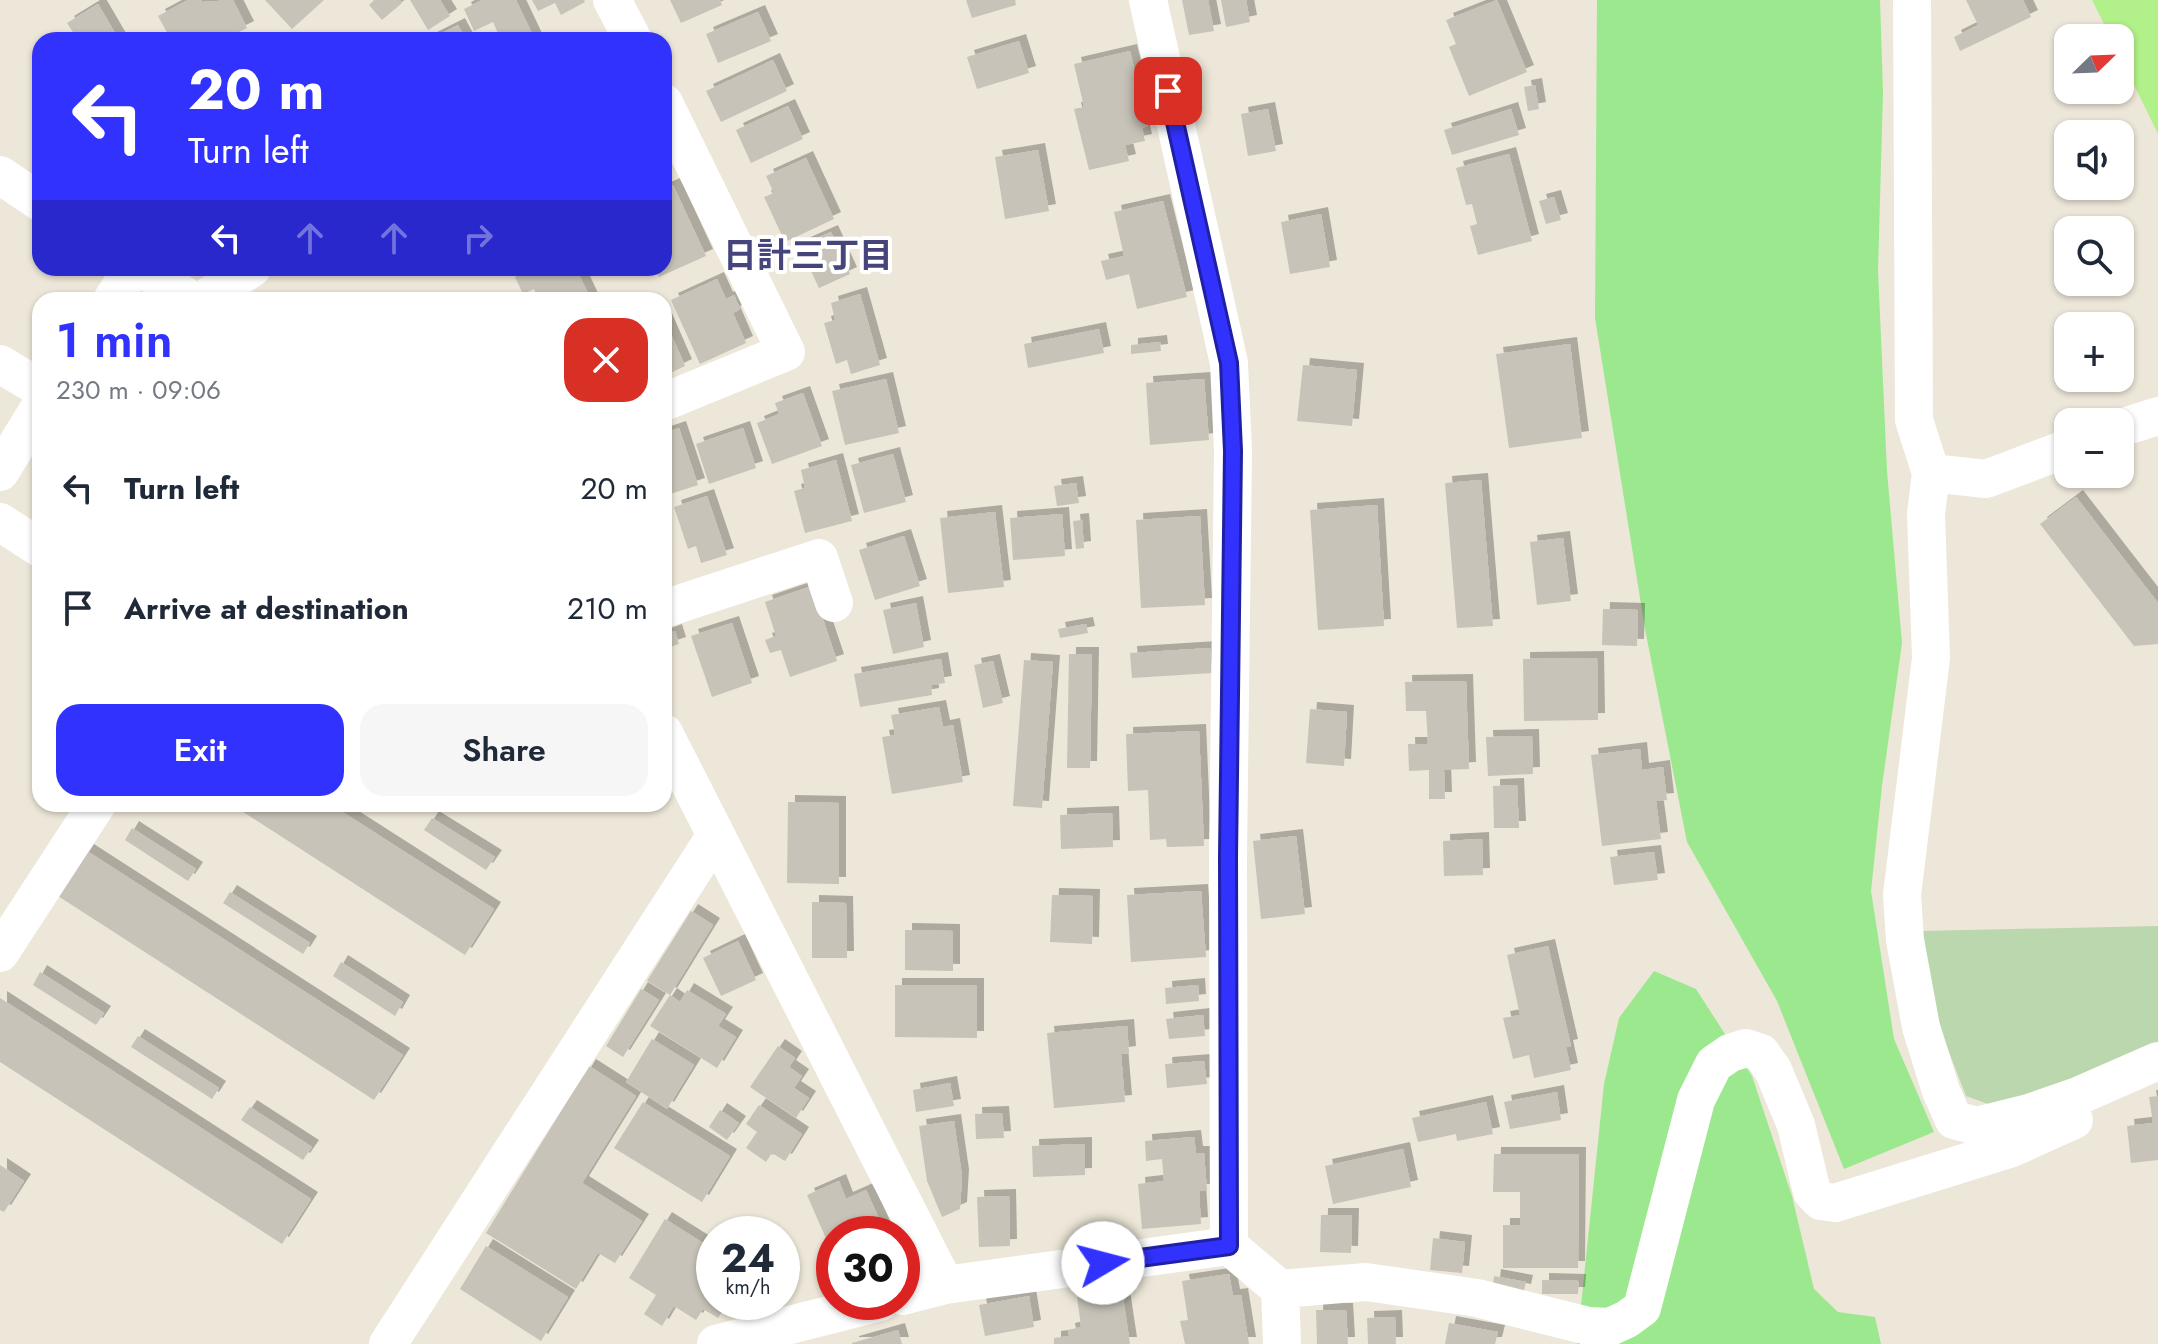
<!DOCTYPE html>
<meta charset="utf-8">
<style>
:root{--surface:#fff;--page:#f6f6f7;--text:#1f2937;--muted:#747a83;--accent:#3232ff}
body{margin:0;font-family:Jost,"Noto Sans JP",sans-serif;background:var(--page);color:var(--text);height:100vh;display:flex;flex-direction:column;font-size:30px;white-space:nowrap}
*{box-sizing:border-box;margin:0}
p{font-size:26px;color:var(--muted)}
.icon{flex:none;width:44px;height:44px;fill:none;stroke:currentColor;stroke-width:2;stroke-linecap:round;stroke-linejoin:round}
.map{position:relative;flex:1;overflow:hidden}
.panel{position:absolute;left:32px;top:292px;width:640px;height:520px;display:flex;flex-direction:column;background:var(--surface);border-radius:24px;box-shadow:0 2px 6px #0004}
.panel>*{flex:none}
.guide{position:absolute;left:32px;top:32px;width:640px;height:244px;border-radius:24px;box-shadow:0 2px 6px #0004;background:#3232ff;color:#fff;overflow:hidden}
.needle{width:52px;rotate:67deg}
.tools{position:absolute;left:2054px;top:24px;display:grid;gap:16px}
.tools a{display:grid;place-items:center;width:80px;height:80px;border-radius:16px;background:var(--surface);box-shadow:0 2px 6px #0004;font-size:40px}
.speed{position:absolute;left:696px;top:1216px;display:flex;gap:16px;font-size:40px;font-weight:700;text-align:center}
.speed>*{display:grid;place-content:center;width:104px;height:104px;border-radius:50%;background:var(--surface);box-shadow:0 2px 6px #0004;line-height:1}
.speed small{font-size:20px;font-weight:400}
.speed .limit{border:12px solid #d22;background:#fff;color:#111}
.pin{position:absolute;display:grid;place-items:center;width:68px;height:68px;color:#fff;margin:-34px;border-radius:16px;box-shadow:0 4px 12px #0006}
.me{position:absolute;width:88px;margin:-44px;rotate:82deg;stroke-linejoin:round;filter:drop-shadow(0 0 6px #0008)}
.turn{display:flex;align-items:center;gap:28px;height:168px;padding:0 24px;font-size:36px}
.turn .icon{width:104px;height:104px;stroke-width:2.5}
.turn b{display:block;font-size:56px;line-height:68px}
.lanes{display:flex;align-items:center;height:76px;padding:0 24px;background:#0003;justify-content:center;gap:40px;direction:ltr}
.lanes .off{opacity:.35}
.round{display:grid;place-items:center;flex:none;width:84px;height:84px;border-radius:24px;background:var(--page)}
.headline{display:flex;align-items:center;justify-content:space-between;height:136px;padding:0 24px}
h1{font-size:48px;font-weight:600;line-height:60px;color:var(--accent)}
.button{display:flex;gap:16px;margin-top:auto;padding:16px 24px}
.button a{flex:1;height:92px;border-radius:24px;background:var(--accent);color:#fff;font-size:32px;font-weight:600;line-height:92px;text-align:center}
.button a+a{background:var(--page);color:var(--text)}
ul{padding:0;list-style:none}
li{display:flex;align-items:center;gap:24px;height:120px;padding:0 24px}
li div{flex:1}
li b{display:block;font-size:30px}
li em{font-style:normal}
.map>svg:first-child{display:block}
.green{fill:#9ce88e}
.cemetery{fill:#bad7ad}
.pitch{fill:#b2f189}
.building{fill:#c7c3b8;filter:url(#shadow)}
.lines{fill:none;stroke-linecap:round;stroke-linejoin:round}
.street{stroke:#fff;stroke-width:38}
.route-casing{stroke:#2020a6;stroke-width:20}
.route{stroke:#3232ff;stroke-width:14}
.labels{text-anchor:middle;stroke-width:8;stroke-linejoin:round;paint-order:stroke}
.neighbourhood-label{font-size:34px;font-weight:bold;fill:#45457c;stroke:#fff}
</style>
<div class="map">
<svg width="2158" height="1344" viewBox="0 0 2158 1344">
<defs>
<filter id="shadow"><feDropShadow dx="7" dy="-7" stdDeviation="0" flood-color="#0004"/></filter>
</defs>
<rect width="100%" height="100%" fill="#ece7d8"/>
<path class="green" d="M1597,0h283l3,93 -5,178 9,200 15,172 -20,143 -11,105 23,148 40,93 -90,37 -67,-168 -90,-159 -42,-213 -50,-311z
M1654,971l42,18 56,87 40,120 22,93 24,23 37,5 6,27h-304l27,-260 15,-66z"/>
<path class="cemetery" d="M2158,926v117l-46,21 -90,33 -34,7 -22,-8 -26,-67 -19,-98z"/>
<path class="pitch" d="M2092,0h66v134l-38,-78v-18h-9z"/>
<path class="building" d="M188,0h13l1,2 31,-2 14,28 -24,12h-52l-13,-24z
M265,0h59l-32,29z
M374,0h26l2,3 -20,17 -13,-15z
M410,0h30l10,16 -22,14z
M482,0h34l19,40h-34l-8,-18 -19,9 -10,-22z
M532,0h52l1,2 -24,13 -6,-12 -17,8z
M670,0h50l2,5 -41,18z
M966,0h49l1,5 -44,13z
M1182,0h26l6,31 -25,4z
M1221,0h25l4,22 -24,5z
M1497,0l30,72 -58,24 -20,-49 7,-3 -10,-24z
M1966,0h57l8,17 -71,34 -6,-14 24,-12z
M98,4l21,36h-41l-11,-17z
M758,12l13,29 -53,22 -12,-29z
M458,25l8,15h-38z
M1019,41l10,32 -52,16 -10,-32z
M1130,51l18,75 -6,2 3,13 -20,4 4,16 -40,9 -15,-61 10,-2 -10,-43z
M773,60l14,31 -66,31 -15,-31z
M1535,85l4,24 -11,2 -4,-24z
M788,106l15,33 -52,24 -15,-33z
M1268,109l8,42 -28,5 -7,-42z
M1511,109l8,26 -67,20 -8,-25z
M1038,150l11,61 -44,8 -10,-62z
M1509,154l23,87 -54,14 -8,-29 7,-2 -5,-20 -6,1 -10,-37z
M806,158l28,61 -49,23 -21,-45 10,-4 -8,-17z
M673,185l33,71 -47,21 -4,-9h9v-79z
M1554,197l7,23 -15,4 -7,-23z
M1163,201l24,96 -50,12 -8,-35 -23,6 -5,-19 23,-5 -10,-44z
M1321,214l9,53 -40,7 -9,-52z
M831,232l19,42 -31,14 -20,-42z
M525,268h51l15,32h-52l-5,-11 -11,5 -8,-17 11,-5z
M717,279l9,20 8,-4 6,14 -7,4 13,30 -46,21 -29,-64z
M860,294l20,71 -29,9 -4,-14 -11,4 -12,-41 11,-3 -4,-17z
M664,318l21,48 -21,10z
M1099,329l5,24 -76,15 -4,-24z
M1160,342l1,9 -30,3v-9z
M1570,344l12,94 -73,10 -13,-94z
M1303,365l54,5 -5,56 -55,-5z
M886,379l13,54 -54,12 -13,-54z
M1204,379l5,61 -59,5 -4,-62z
M803,393l19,53 -50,18 -15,-41 22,-9 -4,-11z
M679,428l19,57 -34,11v-63z
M743,428l13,40 -47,16 -13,-40z
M893,454l13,48 -42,11 -13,-48z
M836,460l16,61 -47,12 -11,-42 11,-3 -4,-18z
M1481,480l12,146 -36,2 -12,-145z
M1076,483l3,20 -22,3 -3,-20z
M707,496l20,59 -26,8 -5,-17 -8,3 -14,-42z
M2076,497l82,106v41l-24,2 -94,-122z
M1377,505l7,121 -66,4 -8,-120z
M995,512l9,75 -56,6 -8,-75z
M1062,514l3,42 -52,4 -3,-42z
M1200,516l5,89 -64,3 -5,-88z
M1082,520l2,28 -8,1 -3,-28z
M904,536l16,50 -45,14 -16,-50z
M1563,538l8,63 -34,4 -7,-63z
M812,586l25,75 -47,16 -9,-27 -11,3 -5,-13 11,-4 -11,-34z
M916,603l8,44 -31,7 -10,-44z
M1603,609l35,1 -1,36 -35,-1z
M732,623l20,60 -40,14 -21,-61z
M1086,624l2,9 -28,5 -2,-9z
M675,631l4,13 -15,5v-14z
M1210,648l2,25 -80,5 -2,-25z
M1069,654h23l-2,114h-23z
M1597,658l1,62 -74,1 -1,-62z
M941,659l4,24 -14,2 1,10 -72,12 -6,-33z
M1024,660l29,2 -11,146 -29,-2z
M993,661l10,42 -20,5 -9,-43z
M1466,681l3,88 -25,1 1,29h-16v-29l-20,1 -1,-27h20l-2,-33h-20l-1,-29z
M939,707l4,20 10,-2 10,57 -71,12 -10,-57 13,-2 -4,-20z
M1310,709l37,3 -3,54 -38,-3z
M1199,731l5,115 -37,1 -1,-8 -16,1 -2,-50 -20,1 -2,-57z
M1532,736l1,38 -45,2 -2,-39z
M1640,749l2,21 21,-3 4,33 -11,1 5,38 -59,7 -11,-91z
M1517,785l2,43h-25l-1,-42z
M788,802l51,1v81l-52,-1z
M231,804h99l164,105 -29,46z
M1112,813l1,34 -52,2 -1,-34z
M432,818l63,39 -9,13 -62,-40z
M132,828l64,41 -8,12 -63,-41z
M1296,836l9,78 -44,5 -8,-78z
M1482,839l1,36 -39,1 -1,-35z
M87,851l316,204 -29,45 -316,-204z
M1654,852l4,28 -44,5 -4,-28z
M1201,891l5,66 -75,5 -4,-67z
M230,892l80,51 -7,11 -80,-51z
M1052,895l41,1 -1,48 -42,-2z
M812,902l34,1 1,55h-35z
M691,911l22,14 -43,70 -23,-14z
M905,930l48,1v40l-48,-1z
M738,941l18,39 -35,16 -18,-38z
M1548,946l23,100 -5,1 5,23 -37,8 -5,-23 -16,4 -10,-41 17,-3 -13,-60z
M341,962l62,40 -8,14 -62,-40z
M40,972l64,41 -8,12 -63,-40z
M895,985h82v53l-82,-1z
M1198,985l1,16 -33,3 -1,-16z
M641,989l18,11 -36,57 -17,-11z
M687,990l39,24 -8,12 18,11 -19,31 -67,-42 20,-31 10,7z
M0,998l311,201 -29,45 -282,-182z
M1203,1015l2,21 -36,3 -3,-20z
M1127,1026l2,27 -8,1 4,48 -71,6 -7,-75z
M138,1036l81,52 -7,11 -81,-52z
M652,1039l42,26 -27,44 -41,-27z
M778,1046l17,12 -6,9 13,9 -8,12 15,10 -13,20 -46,-31z
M1204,1061l3,23 -40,4 -2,-24z
M589,1066l47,30 -54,87 60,38 -27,42 -17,-10 -22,36 -90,-56z
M950,1083l4,23 -38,6 -3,-22z
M1557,1092l4,28 -51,9 -6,-27z
M2158,1096v64l-27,3 -4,-37 26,-3 -4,-26z
M643,1102l87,54 -28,46 -88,-54z
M1486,1102l7,32 -36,7 -1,-7 -38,8 -6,-24z
M759,1105l43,29 -17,27 -13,-8 -6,9 -20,-14 11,-16 -11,-8z
M250,1107l62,40 -9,13 -62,-40z
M720,1110l19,13 -12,17 -18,-13z
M1002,1113l2,25 -28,1 -1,-25z
M954,1121l8,55 -2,33 -18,8 -15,-36 -8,-55z
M1194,1137l2,16h8l3,38h-8l2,33 -59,5 -4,-45 26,-3 -2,-22 -16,2 -1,-20z
M1085,1144v31l-52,2 -1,-31z
M1403,1149l8,38 -78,17 -8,-38z
M1494,1154h85l-1,114h-75v-43h17v-33h-27z
M0,1165l24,16 -20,31 -4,-2z
M839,1181l7,18 20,-9 20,44h-52v23l-27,-62z
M1009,1196l1,50 -31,1 -2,-50z
M1321,1215h31l-1,38 -31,-1z
M665,1219l49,31v52h14l-10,16 -15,-9 -7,11 -22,-14 -12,20 -18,-12 12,-19 -27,-17z
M1433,1238l32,4 -3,31 -32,-3z
M486,1246l82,51 -27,44 -81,-52z
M1229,1274l4,22 8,-1 8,49h-64l-5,-23 8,-1 -6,-39z
M1494,1276l32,6 -2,9 -31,-6z
M1542,1280l37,1 -1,13h-36z
M1122,1291l8,53h-76v-6l15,-2 -1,-6 13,-3 -4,-30z
M1029,1296l5,31 -49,9 -6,-31z
M1316,1310h30l2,34h-31z
M1395,1317l1,27h-28l-1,-26z
M1449,1323l49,9 -3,12h-50z
M898,1330l4,14h-50v-1z"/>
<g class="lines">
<path class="street" d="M612,0l21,40
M1148,0l81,363 4,88 -5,406 1,389
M1912,0l2,420 17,53 -5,41 5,144 -29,237 3,45 16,87 20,64 13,29 23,6 52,-13 49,-17 80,-35
M664,103l122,249 -122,50
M0,175l40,27
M142,268l49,32
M112,300l21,-32
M203,300l49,-32
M0,364l40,24
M2120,428l38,-12
M0,472l40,-65
M1931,473l55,6 82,-31
M0,522l40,26
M664,609l155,-51 15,45
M664,733l281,552
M0,953l97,-149
M1280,1289l86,-7 111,16 111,28 22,1 17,-8 15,-11 54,-208 18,-36 16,-11 16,-5 15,5 12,17 23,55 16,67 9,9 14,2 177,-55 62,-28
M902,1296l43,-11 284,-39 51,43 2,55
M388,1344l328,-509
M716,1344l164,-42"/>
</g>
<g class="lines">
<defs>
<path id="route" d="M1103,1263l126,-17 -1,-389 5,-406 -4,-88 -61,-272"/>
</defs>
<use href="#route" class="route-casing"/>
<use href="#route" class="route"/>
</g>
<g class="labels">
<g class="neighbourhood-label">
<text x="808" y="267">日計三丁目</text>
</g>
</g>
</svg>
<div class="tools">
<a><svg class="needle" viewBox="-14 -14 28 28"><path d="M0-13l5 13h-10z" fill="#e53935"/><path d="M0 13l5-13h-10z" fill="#747a83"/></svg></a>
<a><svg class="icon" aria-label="sound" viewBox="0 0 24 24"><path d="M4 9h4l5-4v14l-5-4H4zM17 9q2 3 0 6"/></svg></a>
<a><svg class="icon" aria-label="search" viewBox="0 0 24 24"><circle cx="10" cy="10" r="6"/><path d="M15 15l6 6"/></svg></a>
<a>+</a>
<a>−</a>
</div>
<div class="speed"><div>24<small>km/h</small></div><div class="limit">30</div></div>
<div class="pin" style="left:1168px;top:91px;background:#d93025"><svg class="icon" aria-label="arrive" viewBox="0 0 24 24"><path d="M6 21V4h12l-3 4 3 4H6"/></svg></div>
<svg class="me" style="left:1103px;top:1263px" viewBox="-20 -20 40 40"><circle r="19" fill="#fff"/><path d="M0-13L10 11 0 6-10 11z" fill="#3232ff"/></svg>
<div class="guide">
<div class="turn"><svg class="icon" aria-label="left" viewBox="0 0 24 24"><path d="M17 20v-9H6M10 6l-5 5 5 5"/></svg><div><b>20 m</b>Turn left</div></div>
<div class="lanes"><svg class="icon" aria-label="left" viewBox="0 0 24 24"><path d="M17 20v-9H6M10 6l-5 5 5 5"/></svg><svg class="icon off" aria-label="ahead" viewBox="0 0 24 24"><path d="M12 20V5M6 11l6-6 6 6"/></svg><svg class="icon off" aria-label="ahead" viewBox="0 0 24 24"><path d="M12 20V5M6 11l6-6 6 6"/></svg><svg class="icon off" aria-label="right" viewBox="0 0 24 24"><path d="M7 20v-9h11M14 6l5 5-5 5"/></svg></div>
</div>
<section class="panel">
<div class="headline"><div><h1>1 min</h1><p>230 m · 09:06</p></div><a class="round" style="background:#d93025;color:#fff"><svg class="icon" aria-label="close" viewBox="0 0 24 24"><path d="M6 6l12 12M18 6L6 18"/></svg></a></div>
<ul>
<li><svg class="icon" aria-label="left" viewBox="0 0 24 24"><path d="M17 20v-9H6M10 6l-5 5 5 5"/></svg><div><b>Turn left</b></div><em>20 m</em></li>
<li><svg class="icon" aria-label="arrive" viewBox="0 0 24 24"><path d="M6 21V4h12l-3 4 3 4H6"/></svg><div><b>Arrive at destination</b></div><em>210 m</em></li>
</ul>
<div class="button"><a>Exit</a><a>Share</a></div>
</section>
</div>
